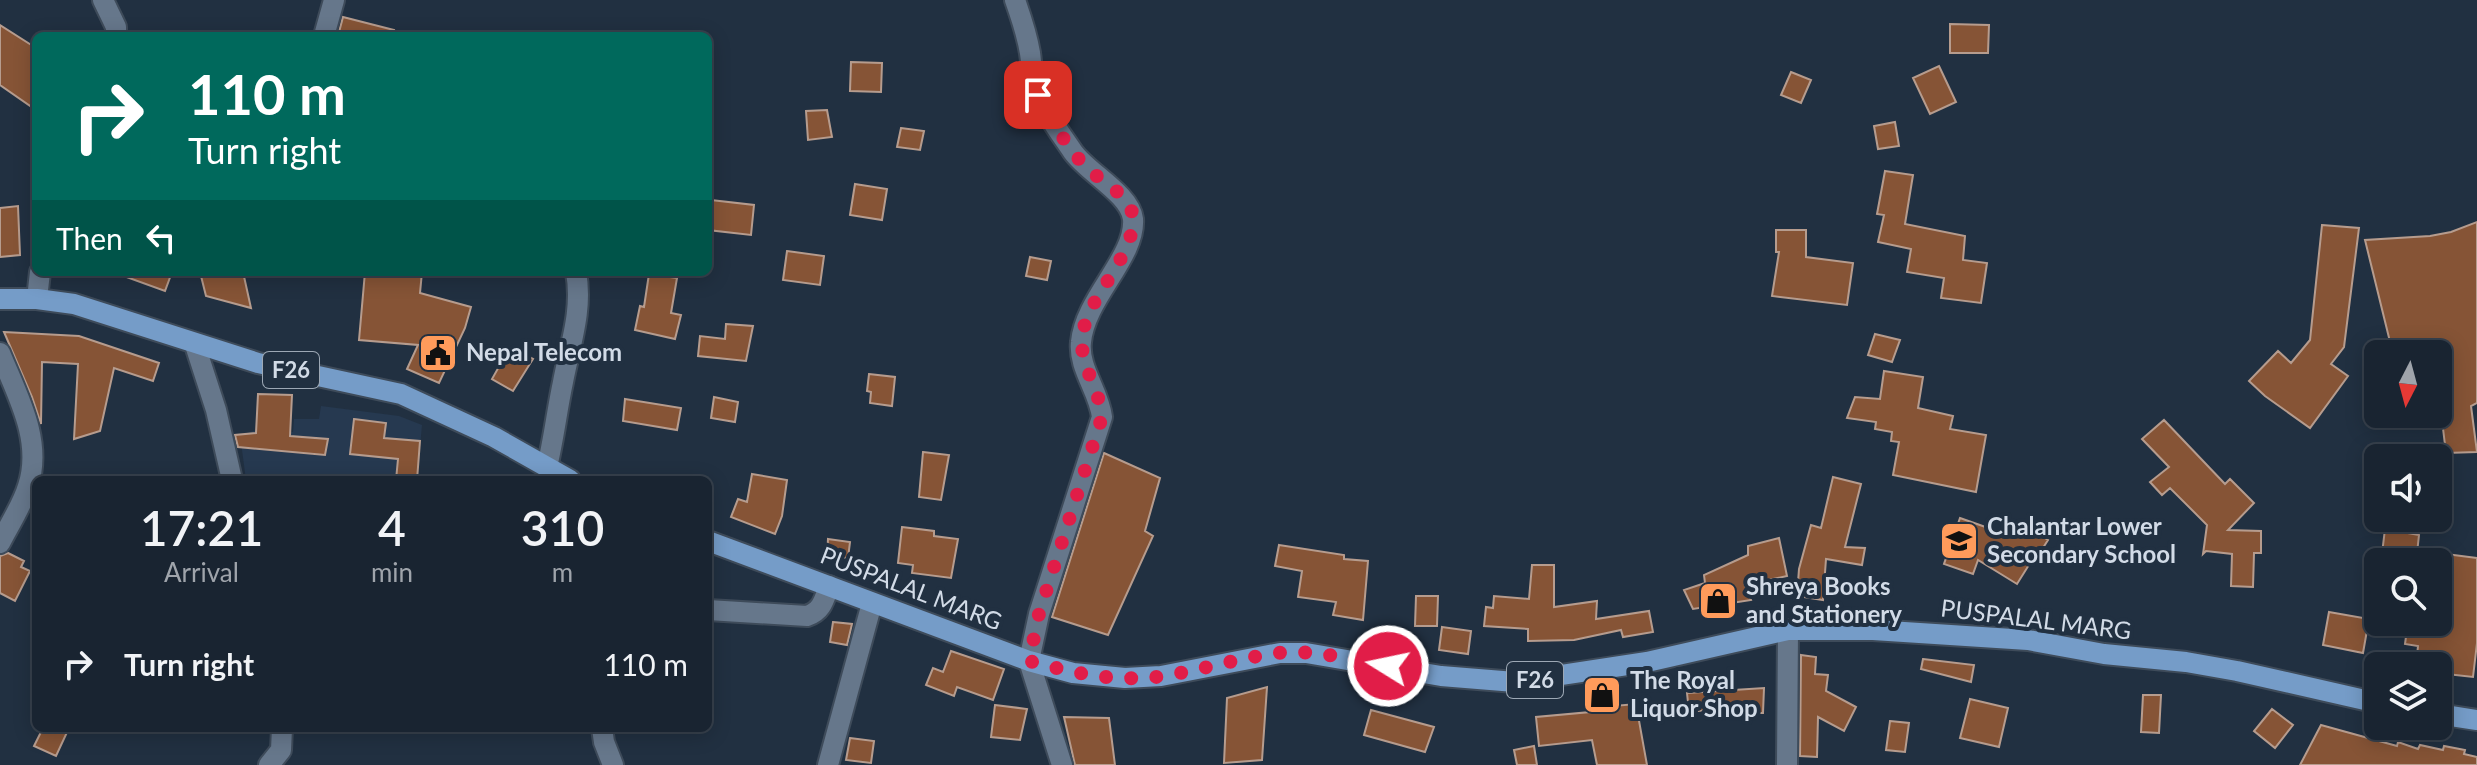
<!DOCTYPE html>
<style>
:root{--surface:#192431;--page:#26303d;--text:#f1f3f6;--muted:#9fa4ab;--line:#37414d}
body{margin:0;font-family:Lato,sans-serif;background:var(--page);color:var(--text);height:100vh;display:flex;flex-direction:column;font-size:30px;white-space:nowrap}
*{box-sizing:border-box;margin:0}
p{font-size:26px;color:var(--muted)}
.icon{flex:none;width:44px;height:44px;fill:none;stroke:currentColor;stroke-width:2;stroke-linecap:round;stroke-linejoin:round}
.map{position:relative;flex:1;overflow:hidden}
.details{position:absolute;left:32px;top:476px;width:680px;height:256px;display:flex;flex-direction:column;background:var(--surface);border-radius:12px;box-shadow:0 4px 20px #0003,0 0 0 2px var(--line)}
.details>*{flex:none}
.top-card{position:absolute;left:32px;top:32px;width:680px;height:244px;border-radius:12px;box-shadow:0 4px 20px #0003,0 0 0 2px var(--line);background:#00695c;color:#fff;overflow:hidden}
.needle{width:52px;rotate:186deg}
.buttons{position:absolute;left:2364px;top:340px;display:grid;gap:16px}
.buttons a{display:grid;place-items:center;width:88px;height:88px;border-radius:12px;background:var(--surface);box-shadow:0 4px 20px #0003,0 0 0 2px var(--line);font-size:40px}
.pin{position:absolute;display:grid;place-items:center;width:68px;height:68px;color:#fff;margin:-34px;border-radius:16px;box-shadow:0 4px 12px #0006}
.me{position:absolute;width:88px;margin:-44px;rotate:280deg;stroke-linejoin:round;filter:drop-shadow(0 0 6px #0008)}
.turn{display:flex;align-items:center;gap:28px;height:168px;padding:0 24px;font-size:36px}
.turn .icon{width:104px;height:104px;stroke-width:2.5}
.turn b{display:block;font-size:56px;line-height:68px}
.then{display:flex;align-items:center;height:76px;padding:0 24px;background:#0003;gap:16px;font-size:30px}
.eta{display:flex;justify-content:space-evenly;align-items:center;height:136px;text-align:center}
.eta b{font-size:48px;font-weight:600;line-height:56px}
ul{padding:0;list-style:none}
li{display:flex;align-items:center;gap:24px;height:104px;padding:0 24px}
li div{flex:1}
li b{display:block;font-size:30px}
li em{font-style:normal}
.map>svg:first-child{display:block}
.built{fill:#263950}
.building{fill:#865436;stroke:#b69c8e;stroke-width:2}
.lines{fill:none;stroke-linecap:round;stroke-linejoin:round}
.minor-casing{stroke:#3e4b5a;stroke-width:24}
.tertiary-casing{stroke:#3e4b5a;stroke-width:24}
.primary-casing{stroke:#3e4b5a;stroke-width:24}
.minor{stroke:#66778b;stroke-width:20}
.tertiary{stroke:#66778b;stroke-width:20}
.primary{stroke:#759cc8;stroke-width:20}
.route{stroke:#e11d48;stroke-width:14;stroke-dasharray:0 25.2}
.labels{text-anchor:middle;stroke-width:8;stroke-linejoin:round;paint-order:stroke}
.shield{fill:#213041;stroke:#9da8b5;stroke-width:2}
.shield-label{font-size:22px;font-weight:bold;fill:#d2dbe7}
.poi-label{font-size:24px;font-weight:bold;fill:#d2dbe7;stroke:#213041;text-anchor:start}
.street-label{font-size:24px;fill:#d2dbe7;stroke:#213041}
</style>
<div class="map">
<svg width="2477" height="765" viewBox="0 0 2477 765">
<rect width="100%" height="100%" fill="#213041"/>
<path class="built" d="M321,406l78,10 23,9 -5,55h-171l-6,-45 20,-6 33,3 1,-13h25z"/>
<path class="building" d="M343,17l51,13 -1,6h-55z
M1950,24l39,1 -1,28h-38z
M0,25l36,23v62l-36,-25z
M851,62l31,1 -1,29 -31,-1z
M1939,66l17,36 -26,12 -17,-36z
M1791,72l20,8 -10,23 -20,-8z
M827,110l5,27 -24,3 -2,-29z
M1895,122l4,24 -21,3 -4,-23z
M901,128l23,3 -4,19 -23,-3z
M1885,171l28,4 -8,49 60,12 -2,24 24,3 -6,40 -40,-5 3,-20 -37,-6 4,-23 -33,-7 6,-27 -7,-1z
M855,184l32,5 -5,31 -32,-5z
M711,200l43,5 -3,30 -43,-5z
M18,206l2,49 -20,2v-49z
M2477,222v181l-6,3 6,46 -31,1 -5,-41 -3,1v-59h-45l-28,-114 65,-4 21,-4z
M2322,225l37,3 -15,119 -13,17 17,12 -38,52 -45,-32 -16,-15 29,-30 13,12 19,-23z
M1776,230h30v27l47,6 -6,42 -75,-9 7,-44h-3z
M787,251l37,5 -4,29 -37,-5z
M1030,257l21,4 -4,19 -21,-4z
M119,272h53l-7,19 -47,-17z
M200,272h43l8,36 -45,-12z
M365,272h57l-2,21 51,14 -6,21 -26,55 -32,-14 11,-24 -59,-5z
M649,274l28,4 -6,35 10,2 -6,24 -40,-9 5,-24 4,1z
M726,324l27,2 -7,35 -48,-5 2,-20 25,3z
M4,332l75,4 80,27 -6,18 -39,-13 -14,63 -26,8 4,-75 -36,-2 -1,62 -9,-27z
M1875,334l25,6 -8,22 -24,-7z
M510,347l23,12 -20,32 -21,-12z
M1884,371l39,6 -5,31 35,8 -3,13 36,6 -10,57 -83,-17 6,-33 -8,-1 1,-9 -17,-3 1,-7 -29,-4 8,-21 25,2z
M869,374l26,3 -3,29 -22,-3 1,-11 -4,-1z
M258,394l34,1 -2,41 38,3 -3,16 -87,-8 -3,-12 21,-2z
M714,397l24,5 -3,20 -24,-4z
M625,399l56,9 -4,22 -54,-9z
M354,419l32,4 -2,15 36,3 -3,39h-21l2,-21 -48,-5z
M2164,420l61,64 5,-5 24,24 -26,27 33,1v22h-7l-1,34 -22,-1 1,-32 -26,-3 -3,3 4,-29 -37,-37 -8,7 -12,-13 19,-15 -27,-28z
M923,452l26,3 -8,45 -22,-3z
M1104,453l56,25 -15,53 8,5 -45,99 -56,-18z
M752,474l35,6 -5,36 -7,18 -44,-17 7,-18 9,3z
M1833,477l28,7 -16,63 20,1 -3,17 -36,-6 -3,41 -26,-4 2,-27 12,-44 10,3z
M1960,518l51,18 9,-14 28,18 -14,22 -2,-2 -15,24 -39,-24 -5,14 -29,-10z
M902,527l32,4v5l24,3 -7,39 -39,-5 1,-8 -15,-2z
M2385,529l34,6 -3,27h-35z
M1779,538l8,38 -42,9 6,15 -58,9 -9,-19 21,-7 -1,-8 44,-20v-9z
M828,539l22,3 -2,16 -21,-2z
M1279,545l65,10v4l24,2 -5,59 -30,-5 3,-13 -38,-5 4,-26 -27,-5z
M8,553l16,8 -3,6 9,4 -15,30 -15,-8v-37z
M2438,553l39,5v85l-4,34 -35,-4v-7h-22l2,-20 -13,-2 3,-22h30z
M1532,565h22v42l43,-6 -1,18 53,-8 4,21 -30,5 -2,-7 -47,10 -46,1v-12l-44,-3 2,-19 7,1 1,-12 35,3z
M1416,596h22l-1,30h-22z
M2329,612l40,7 -6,34 -40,-8z
M833,622l19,2 -5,21 -17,-3z
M1442,627l29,4 -3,23 -29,-4z
M951,651l53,18 -11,31 -36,-13 -3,9 -28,-11 7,-17 10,4z
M1801,655l15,2 -1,17 13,1 -2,16 30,16 -12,24 -26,-14 -1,40 -17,-1z
M1923,659l51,6 -3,17 -50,-13z
M1617,685l-3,21 22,-2 11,61h-50l-5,-25 -53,6 -3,-29 65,-6 -7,-23z
M1267,687l-5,73 -38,3 3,-65z
M1764,688l-1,25h-46v-4l-28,3 -2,-19z
M2143,695h18l-2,38 -18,-1z
M1970,699l38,9 -9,39 -39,-9z
M995,705l32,4 -7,31 -29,-3z
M2272,709l21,16 -18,23 -21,-17z
M1371,710l63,17 -9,25 -61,-17z
M1064,717l45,1 6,47h-40z
M1890,721l19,2 -4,29 -19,-2z
M2321,725l76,21 1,-4 20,7 2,-4 23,5 1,-4 21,4 -1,4 13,3v8h-177z
M43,728h26l-13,28 -22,-10z
M850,738l24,3 -3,22 -25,-3z
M1534,746l3,19h-20l-3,-15z"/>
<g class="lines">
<defs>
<path id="minor" d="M1015,0c6,17 12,35 15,53 2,14 2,28 8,42 8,20 23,39 35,57 15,21 57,42 60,67 3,38 -48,79 -52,123 -3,26 18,49 21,75l-63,197 -10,47 33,104
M324,36l10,-36
M195,345l21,65 16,70
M0,353c17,42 43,87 28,133 -6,20 -19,39 -28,57
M547,467c7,-29 10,-57 16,-85 7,-37 20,-72 13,-110
M708,610l99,6c15,-5 17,-16 22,-30
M602,728l2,14 9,23
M269,765l12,-15 1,-22
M828,765l44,-162
M1787,765l1,-135"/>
<path id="tertiary" d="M103,0l13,27v9
M37,299l3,-27"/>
<path id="primary" d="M0,299h37l37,5 184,59 143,31 93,43 76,43
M708,541l321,120 44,12 52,5 36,-2 119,-23h26l135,23 74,6 132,-20 141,-32h85l155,10 76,14 82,8 51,9 141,32
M2438,714l39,6"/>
</defs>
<use href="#minor" class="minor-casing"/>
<use href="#tertiary" class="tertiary-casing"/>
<use href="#primary" class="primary-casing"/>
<use href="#minor" class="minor"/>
<use href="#tertiary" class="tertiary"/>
<use href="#primary" class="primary"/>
</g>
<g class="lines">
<path class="route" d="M1038,95c13,24 28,51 47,71 13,13 37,25 45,41 15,32 -32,81 -43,111 -16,42 11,60 15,99l-63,197 -10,47c44,12 88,22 134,15 38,-6 76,-18 115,-23 36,-4 75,7 110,13"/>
</g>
<defs>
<symbol id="civic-square" viewBox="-11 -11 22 22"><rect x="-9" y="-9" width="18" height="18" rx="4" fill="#ff9b5b" stroke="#213041"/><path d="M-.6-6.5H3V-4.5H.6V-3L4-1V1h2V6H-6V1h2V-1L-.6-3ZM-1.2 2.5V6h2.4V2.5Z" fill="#111"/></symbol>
<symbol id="school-square" viewBox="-11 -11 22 22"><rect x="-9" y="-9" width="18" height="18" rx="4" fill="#ff9b5b" stroke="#213041"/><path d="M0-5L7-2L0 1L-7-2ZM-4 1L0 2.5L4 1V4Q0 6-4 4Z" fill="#111"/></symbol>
<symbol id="shop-square" viewBox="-11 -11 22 22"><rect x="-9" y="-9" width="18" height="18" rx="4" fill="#ff9b5b" stroke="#213041"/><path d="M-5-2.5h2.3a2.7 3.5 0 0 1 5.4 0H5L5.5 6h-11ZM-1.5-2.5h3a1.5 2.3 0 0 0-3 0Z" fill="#111"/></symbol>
</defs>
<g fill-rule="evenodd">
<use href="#civic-square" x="416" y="331" width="44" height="44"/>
<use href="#school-square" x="1937" y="519" width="44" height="44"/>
<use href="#shop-square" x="1696" y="579" width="44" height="44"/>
<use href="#shop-square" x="1580" y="673" width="44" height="44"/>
</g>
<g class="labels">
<g class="shield">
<rect x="263" y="352" width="56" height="36" rx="6"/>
<rect x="1507" y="662" width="56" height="36" rx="6"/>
</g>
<g class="shield-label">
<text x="291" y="378">F26</text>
<text x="1535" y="688">F26</text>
</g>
<g class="poi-label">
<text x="466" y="361">Nepal Telecom</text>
<text x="1987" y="535">Chalantar Lower<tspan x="1987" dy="28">Secondary School</tspan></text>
<text x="1746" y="595">Shreya Books<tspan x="1746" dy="28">and Stationery</tspan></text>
<text x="1630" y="689">The Royal<tspan x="1630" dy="28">Liquor Shop</tspan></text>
</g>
<g class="street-label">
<text transform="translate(911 589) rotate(21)" y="8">PUSPALAL MARG</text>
<text transform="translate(2036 620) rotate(7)" y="8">PUSPALAL MARG</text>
</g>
</g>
</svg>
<div class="buttons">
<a><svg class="needle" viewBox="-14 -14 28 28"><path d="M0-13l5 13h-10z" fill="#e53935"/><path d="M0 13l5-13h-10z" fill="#9fa4ab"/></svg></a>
<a><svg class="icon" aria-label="sound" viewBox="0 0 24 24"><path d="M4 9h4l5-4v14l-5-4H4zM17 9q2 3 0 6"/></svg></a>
<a><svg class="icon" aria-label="search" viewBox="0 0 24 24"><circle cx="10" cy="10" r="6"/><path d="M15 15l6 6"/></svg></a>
<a><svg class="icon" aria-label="layers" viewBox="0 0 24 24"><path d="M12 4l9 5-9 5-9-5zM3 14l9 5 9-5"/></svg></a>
</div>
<div class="pin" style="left:1038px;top:95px;background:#d93025"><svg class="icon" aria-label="arrive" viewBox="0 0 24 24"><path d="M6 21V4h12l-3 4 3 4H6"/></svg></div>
<svg class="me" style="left:1388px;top:666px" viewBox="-20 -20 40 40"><circle r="17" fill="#e11d48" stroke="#fff" stroke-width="3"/><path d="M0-11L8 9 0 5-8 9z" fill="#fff"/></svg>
<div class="top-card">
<div class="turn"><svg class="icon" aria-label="right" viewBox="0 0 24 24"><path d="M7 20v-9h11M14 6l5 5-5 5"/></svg><div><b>110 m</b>Turn right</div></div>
<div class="then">Then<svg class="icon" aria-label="left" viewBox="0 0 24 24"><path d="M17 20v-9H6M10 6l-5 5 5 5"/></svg></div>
</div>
<section class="details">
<div class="eta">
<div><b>17:21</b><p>Arrival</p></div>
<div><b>4</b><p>min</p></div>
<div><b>310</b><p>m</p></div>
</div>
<ul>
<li><svg class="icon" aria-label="right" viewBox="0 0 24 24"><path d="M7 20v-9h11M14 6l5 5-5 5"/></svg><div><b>Turn right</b></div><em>110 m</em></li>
</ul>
</section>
</div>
